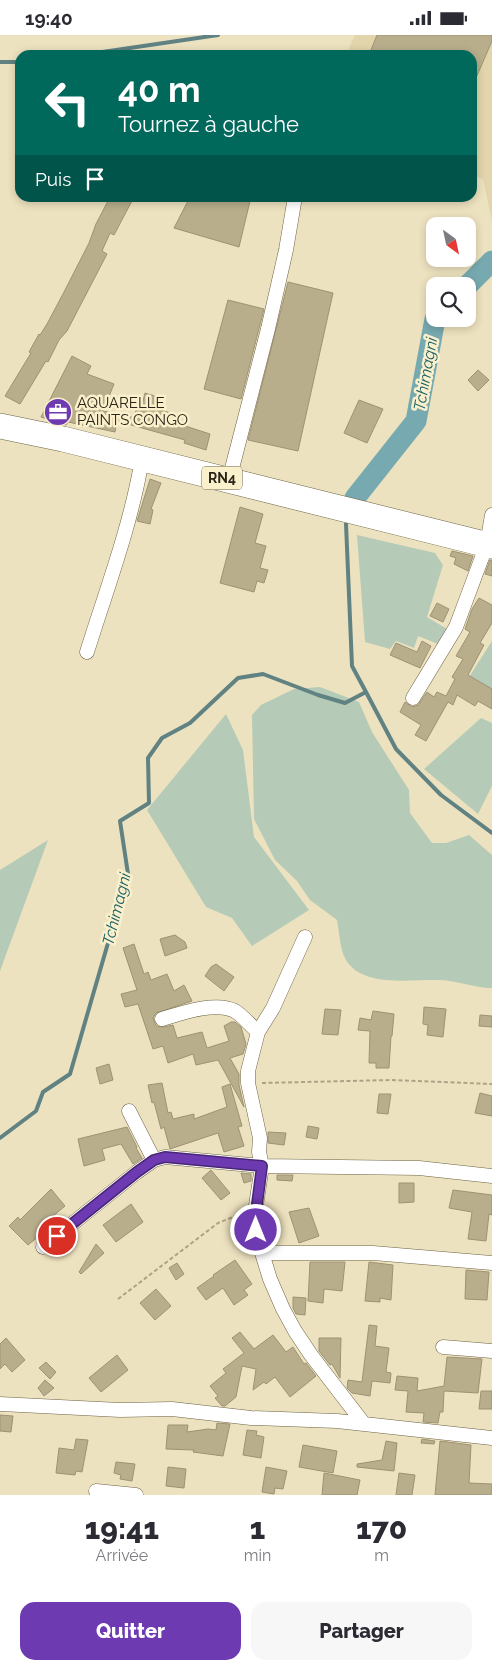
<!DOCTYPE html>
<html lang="fr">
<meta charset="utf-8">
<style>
:root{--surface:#fff;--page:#f7f7f7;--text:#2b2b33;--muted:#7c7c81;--accent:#6e3ab1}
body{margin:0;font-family:Raleway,sans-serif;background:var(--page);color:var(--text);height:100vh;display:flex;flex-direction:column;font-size:19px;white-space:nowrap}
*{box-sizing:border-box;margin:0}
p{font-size:16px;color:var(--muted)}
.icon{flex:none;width:28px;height:28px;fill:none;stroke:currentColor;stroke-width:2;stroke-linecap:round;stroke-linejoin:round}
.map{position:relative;height:1460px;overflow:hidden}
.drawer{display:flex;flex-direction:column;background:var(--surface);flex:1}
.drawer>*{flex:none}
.banner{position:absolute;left:15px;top:15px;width:462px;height:152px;border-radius:15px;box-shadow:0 2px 8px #0003;background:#00695c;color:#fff;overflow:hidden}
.needle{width:32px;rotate:147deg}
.buttons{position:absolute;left:426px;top:182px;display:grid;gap:10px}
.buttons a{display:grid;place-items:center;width:50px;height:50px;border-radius:10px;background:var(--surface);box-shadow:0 2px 8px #0003;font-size:25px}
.pin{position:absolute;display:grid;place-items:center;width:42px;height:42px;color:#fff;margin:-21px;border:2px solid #fff;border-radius:50%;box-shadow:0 1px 5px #0007}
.me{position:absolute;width:55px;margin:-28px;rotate:0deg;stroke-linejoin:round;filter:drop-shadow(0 0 4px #0008)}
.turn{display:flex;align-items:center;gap:18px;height:105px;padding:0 20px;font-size:22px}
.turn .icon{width:65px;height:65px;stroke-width:2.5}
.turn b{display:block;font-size:35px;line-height:42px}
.then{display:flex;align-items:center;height:48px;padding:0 20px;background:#0003;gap:10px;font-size:19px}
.eta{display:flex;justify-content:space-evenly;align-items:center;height:85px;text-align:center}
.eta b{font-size:30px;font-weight:800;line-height:35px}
.cta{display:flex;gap:10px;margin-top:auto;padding:10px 20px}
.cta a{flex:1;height:58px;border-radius:15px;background:var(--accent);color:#fff;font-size:20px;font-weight:800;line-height:58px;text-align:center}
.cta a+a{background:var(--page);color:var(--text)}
.status{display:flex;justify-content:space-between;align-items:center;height:35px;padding:0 25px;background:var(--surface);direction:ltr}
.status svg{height:14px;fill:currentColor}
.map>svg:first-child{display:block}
.built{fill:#e2d5ac}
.green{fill:#b5cbb7}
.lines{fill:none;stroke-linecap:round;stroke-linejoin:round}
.stream{stroke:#608282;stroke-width:4}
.river{stroke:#77aab0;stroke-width:21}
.building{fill:#b8ae8c;stroke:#9d9272}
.street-casing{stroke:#6c6243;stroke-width:15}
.highway-casing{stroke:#6c6243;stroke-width:26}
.path{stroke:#aca387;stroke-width:2;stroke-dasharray:4 2.5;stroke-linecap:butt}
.street{stroke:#fff;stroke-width:14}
.highway{stroke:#fff;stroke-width:25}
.route-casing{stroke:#482673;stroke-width:12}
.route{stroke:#6e3ab1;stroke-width:9}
.labels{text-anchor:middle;stroke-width:5;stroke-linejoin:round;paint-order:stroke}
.shield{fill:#fbf0cc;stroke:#69624e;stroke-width:1}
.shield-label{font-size:14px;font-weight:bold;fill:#2a2518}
.poi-label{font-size:15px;fill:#2a2518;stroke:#fbf0cc;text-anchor:start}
.water-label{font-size:16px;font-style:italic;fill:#175f66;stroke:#fbf0cc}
</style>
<div class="status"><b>19:40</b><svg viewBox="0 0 49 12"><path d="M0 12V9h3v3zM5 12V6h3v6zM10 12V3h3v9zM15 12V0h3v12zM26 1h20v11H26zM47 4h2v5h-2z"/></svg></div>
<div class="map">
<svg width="492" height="1460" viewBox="0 0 492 1460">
<rect width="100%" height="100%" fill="#ede2bf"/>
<path class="built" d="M355,0h137v186l-9,-42 -10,-4 -1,-120h-126z"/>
<path class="green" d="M357,500l78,18 8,12 -16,52 20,12 -9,15 -20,-8 -4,12 -18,-7 -6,8 -25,-7z
M492,606v48l-30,-1z
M320,652l39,15 13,30 37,58 1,23 22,30h14l23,-8 23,20v133c-19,0 -38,-9 -58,-8 -26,0 -75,7 -89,-22 -5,-9 -6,-28 -8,-38l-27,-20 -13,-19 -22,-21 -21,-41 -2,-104 9,-10 33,-16z
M226,679l17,36 11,87 55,73 -57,36 -20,-28 -26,-11 -59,-97z
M481,683l11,5v63l-14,28 -54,-45z
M48,805l-48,131v-101z"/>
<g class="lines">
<path class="stream" d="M82,20l136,-20
M0,27h20
M366,657l30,57 45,46 51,38
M0,1103l36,-27 7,-19 27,-18 58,-200 -8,-53 29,-18 -1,-45 14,-20 28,-15 48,-45 25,-4 55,21 27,8 21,-11 -14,-26 -6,-142"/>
<path class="river" d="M467,251l25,-25
M355,463l61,-77 19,-102"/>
</g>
<path class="building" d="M377,0h115v6l-20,46v-32h-103z
M110,162h24l-20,38 -4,-2 -8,18 5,3 -40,77 -8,9 -11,22 -2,-1 -26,43 -15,-8 26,-43 -2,-1 10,-18 1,1 7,-11 17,-32 25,-49 7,-19z
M190,162h61l-12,50 -65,-19z
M288,247l45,11 -35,158 -50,-11z
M228,265l36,9 -23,90 -37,-10z
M72,321l19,10 -4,8 27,10 -11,27 31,6 4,-13 4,1 3,-12 16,5 -4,11 21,6 -2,8 34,11 -4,16 -22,-7 1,-3 -68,-19 -2,11 -47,-10 -2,3 -25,-8z
M478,335l11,10 -11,11 -10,-11z
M359,365l24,9 -16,34 -23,-10z
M150,444l11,4 -10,26 2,1 -3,14 -13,-3z
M240,472l23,7 -8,29 11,3 -6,22 8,2 -4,13 -7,-2 -3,11 -34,-9z
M452,516l21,5 -5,15 -14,-7 2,-6 -6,-2z
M490,525h2v16l-7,-2z
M479,563l13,7v18l-12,20 4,2 -16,30 24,14v20l-14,-8 -3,5 -18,-11 -4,10 -5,-3 -22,39 -11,-6 6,-10 -21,-13 5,-10 7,5 6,-2 9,-13 7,5 3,-5 9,4 9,-17 -3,-2 11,-18 -7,-3 14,-24 -5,-3 7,-20z
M437,568l12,6 -6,13 -13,-6z
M422,606l9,5 -11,22 -30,-13 6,-12 21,9z
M175,900l10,7 2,6 -22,8 -5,-17z
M134,909l10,30 4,-2 3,8 16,-6 7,17 10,-6 8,16 -36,12 -3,5 3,8 8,1 9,-2 4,13 25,-6 5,16 22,-7 -5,-15 7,-4h4l6,5 5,17 -3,10 -13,4 9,16v11l5,22 -26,-47 -22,5 -3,-11 -25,9 -5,-17 -10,3 -15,-45 -13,3 -4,-13 16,-4 -14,-42z
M216,929l18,13 -10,14 -19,-15 6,-9z
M424,972l22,2 -3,28 -16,-2 1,-10 -5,-1z
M325,974l16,1 -3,25 -16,-1z
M373,976l21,3 -2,22h-1l-2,32h-13v-5h-7l1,-32 -12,-1 2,-12 11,2z
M480,980l12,1v11l-13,-1z
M109,1029l4,16 -13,4 -4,-16z
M162,1048l6,30 3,-1 2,7 21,-5v5l33,-12 -5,-20 8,-3 12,42 -4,1 6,19 -20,6 -6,-19 -48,16 -6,-22 -3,2 -7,-27 -2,1 -4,-18z
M480,1058l12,3v20l-17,-3z
M379,1059h12l-3,20 -11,-1z
M308,1091l11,2 -2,11 -11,-2z
M127,1092l10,20 -1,1 6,10 -9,6 -12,-20 -19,5 3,11 -21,6 -6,-27z
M268,1097l18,1 -2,12 -16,-2z
M211,1135l19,23 -9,7 -19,-22z
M241,1138l10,1v7l-7,2z
M277,1140h16l-1,6 -15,-1z
M399,1148h15v19l-15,1z
M51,1154l14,17 -12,10 4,4 -16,16 -1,-1 -12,10 -19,-19 9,-9 2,3z
M453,1155l39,5v20l-3,-1 -3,27 -18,-2 4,-27 -23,-4z
M131,1169l12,18 -27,20 -13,-17z
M309,1173l10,28 -20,7 -10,-31z
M96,1209l8,9 -23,21 -2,-2z
M235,1225l17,24 -8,6 4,5 -14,10 -11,-17 -17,12 -9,-12 17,-12 -1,-1z
M310,1227h35l-3,29 -18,-2 -1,14 -15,-2z
M369,1227l24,3 -2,35 -11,-2v4l-15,-1z
M177,1228l7,11 -8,6 -7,-12z
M466,1235l23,2 -2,28 -22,-1z
M156,1254l15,17 -16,14 -15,-17z
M293,1262l13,1 -1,17 -9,-1 -3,-6z
M369,1290l8,1 -2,20 14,2 -3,24 5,1 -1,10 -18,-2 -2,15 -18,-3 -5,-5 1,-8 14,2z
M240,1297l14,17 19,-14 13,17 7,-5 11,17 2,-1 10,13 -26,21 -15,-20 -9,7 -2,-2 -11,8 3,-21 -14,-3 -6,31 -11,9h-3l-7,-8 3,-2 -8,-10 16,-13 -3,-4 21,-16 -12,-15z
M6,1303l19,22 -13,12 -7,-8 -5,5v-25z
M319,1303h22l-1,40 -8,-14 -2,1 -11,-14z
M117,1320l11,15 -27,22 -12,-14z
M447,1322l35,2 -4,34 -34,-2 -1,21h-3l-2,11 -15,-1 1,-9 -18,-1 2,-21 -13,-1 2,-14 21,2 -1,13 27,-5z
M46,1327l10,10 -6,7 -11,-11z
M45,1345l9,8 -10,8 -6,-8z
M481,1356h11v18h-13z
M0,1380l13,1 -2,16 -11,-1z
M217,1388l13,1 -7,32 -30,-4 1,-2 -28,-1 2,-24h20l-1,7 21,-3 8,1z
M247,1395l10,1 -1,4 8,2 -3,21 -18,-3z
M76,1404l12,1 -6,32 -6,-1 -1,4 -19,-2 3,-25 15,2z
M422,1404l13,2 -1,3 -13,-1z
M386,1406l11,2 -3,28 -37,-4v-3l25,-4z
M440,1406l31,4 -2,38 23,1v11h-57z
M303,1410l34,6 -4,22 -34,-6z
M116,1427l19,2 -3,17 -12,-2 1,-4 -7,-2z
M168,1432l18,2 -2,19 -18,-2z
M266,1432l21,4 -4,18 -8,-1 -1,6 -12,-2z
M324,1438l36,7 -3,15h-35z
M399,1438l16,2 -3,20h-16z"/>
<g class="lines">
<defs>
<path id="street" d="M229,445l39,-151 18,-79 9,-53
M87,617c20,-64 44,-127 55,-193
M413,663l43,-71 31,-83 5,-29
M305,902l-32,71 -15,24 -10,39v12l12,55 -1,14 3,14 -7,46 1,18 6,23 8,26 13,30 12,22 16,24 53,69 128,14
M162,984c20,-6 54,-18 73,-8 8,5 16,15 23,21
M129,1076l25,49
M43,1212l94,-75 17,-12 11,-3 97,9 157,2 73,8
M262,1218h111l119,10
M443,1312l49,4
M0,1369l120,6 52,-1 79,9 86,3 27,3
M96,1456l40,4"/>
<path id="highway" d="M0,391l63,13 429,107"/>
</defs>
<use href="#street" class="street-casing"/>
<use href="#highway" class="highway-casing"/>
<path class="path" d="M262,1048l129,-3 101,4
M118,1264l100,-76 25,-10"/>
<use href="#street" class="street"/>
<use href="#highway" class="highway"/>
</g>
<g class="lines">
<defs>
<path id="route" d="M57,1201l80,-64 17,-12 11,-3 97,9 -6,46v18"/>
</defs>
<use href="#route" class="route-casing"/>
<use href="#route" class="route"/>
</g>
<defs>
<symbol id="office-disc" viewBox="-11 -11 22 22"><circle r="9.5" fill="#6e3ab1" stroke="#fbf0cc"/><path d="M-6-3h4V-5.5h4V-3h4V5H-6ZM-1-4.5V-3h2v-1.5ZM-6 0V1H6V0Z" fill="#fff"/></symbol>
</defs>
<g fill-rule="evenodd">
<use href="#office-disc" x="42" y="361" width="32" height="32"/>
</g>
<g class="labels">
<rect class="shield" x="202" y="431.5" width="40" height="23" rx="4"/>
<g class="shield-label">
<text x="222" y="448">RN4</text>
</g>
<g class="poi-label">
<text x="77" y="373">AQUARELLE<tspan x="77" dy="17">PAINTS CONGO</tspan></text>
</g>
<g class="water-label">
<text transform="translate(425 339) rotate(-80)" y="6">Tchimagni</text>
<text transform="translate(116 874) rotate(-76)" y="6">Tchimagni</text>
</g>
</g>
</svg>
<div class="buttons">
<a><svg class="needle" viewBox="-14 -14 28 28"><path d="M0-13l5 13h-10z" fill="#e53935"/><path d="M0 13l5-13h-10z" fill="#7c7c81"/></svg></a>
<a><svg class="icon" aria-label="search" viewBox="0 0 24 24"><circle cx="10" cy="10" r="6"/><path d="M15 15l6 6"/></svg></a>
</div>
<div class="pin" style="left:57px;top:1201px;background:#d93025"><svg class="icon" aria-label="arrive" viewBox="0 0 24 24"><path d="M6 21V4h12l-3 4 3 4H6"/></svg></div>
<svg class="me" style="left:256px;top:1195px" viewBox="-20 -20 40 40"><circle r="17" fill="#6e3ab1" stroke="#fff" stroke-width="3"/><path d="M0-11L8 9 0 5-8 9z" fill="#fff"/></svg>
<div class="banner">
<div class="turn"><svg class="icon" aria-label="left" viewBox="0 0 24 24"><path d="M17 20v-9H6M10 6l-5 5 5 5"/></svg><div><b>40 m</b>Tournez à gauche</div></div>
<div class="then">Puis<svg class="icon" aria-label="arrive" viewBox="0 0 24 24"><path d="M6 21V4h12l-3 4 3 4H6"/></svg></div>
</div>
</div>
<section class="drawer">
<div class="eta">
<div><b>19:41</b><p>Arrivée</p></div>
<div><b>1</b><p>min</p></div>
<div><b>170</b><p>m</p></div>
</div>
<div class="cta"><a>Quitter</a><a>Partager</a></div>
</section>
